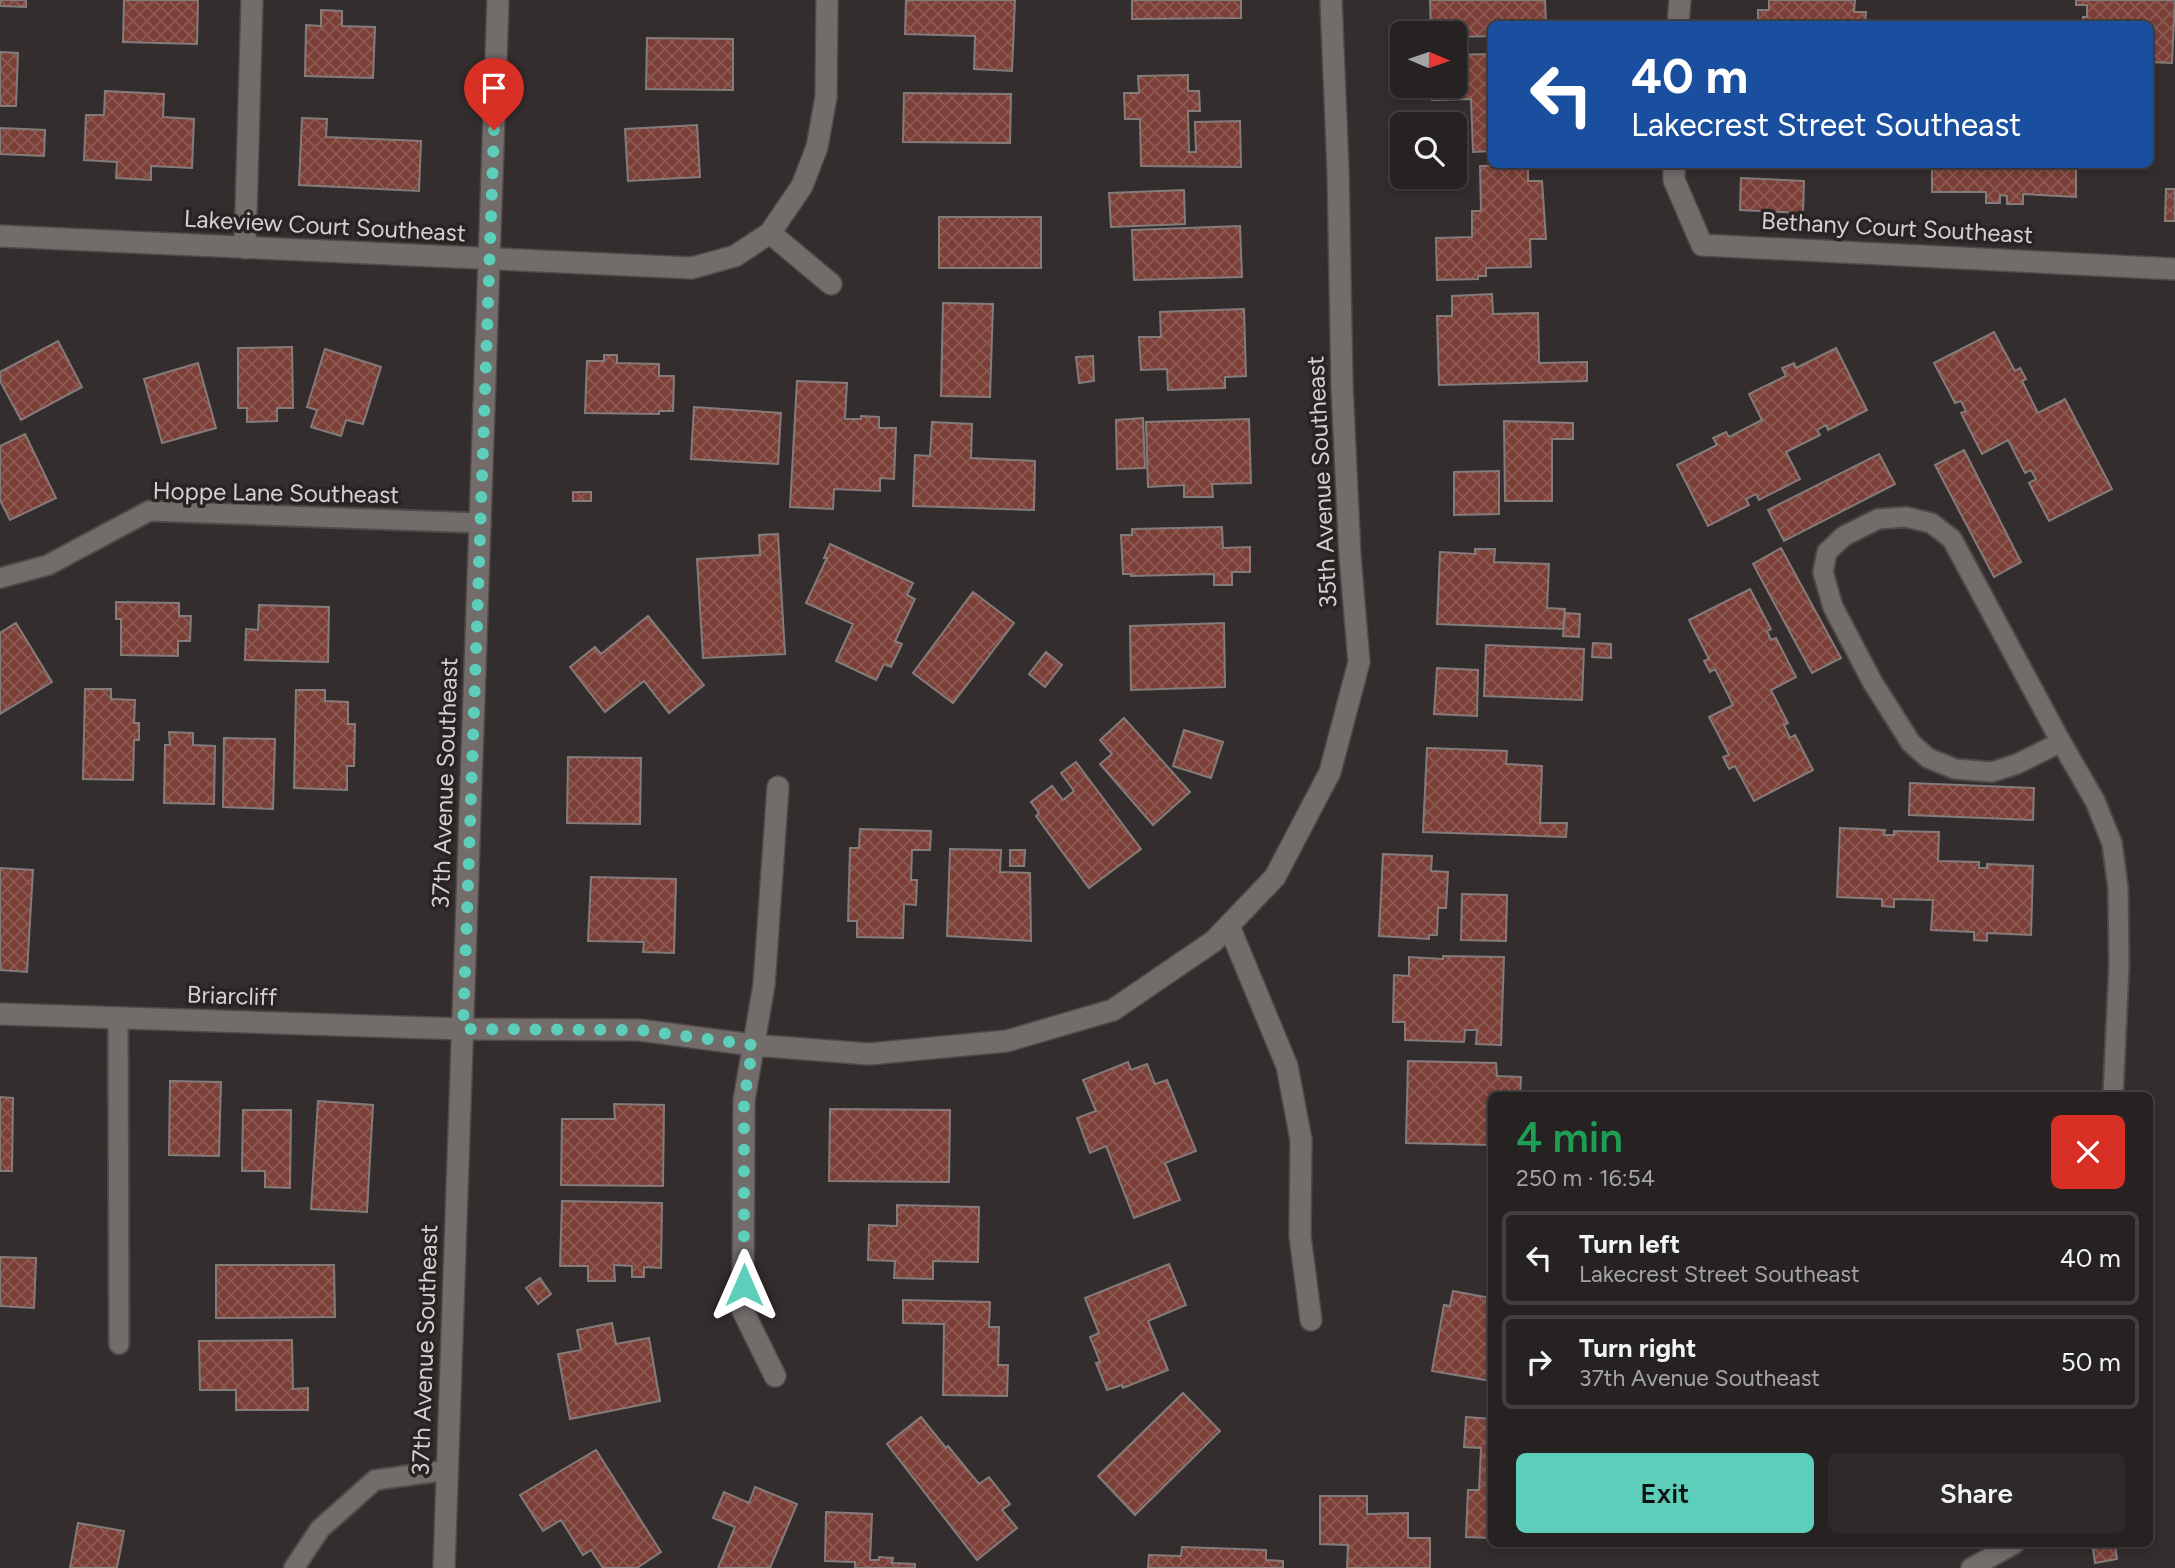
<!DOCTYPE html>
<meta charset="utf-8">
<style>
:root{--surface:#262222;--page:#2e2a2a;--text:#f1f3f6;--muted:#a4a4a5;--line:#423f40;--accent:#5dceb9}
body{margin:0;font-family:Figtree,sans-serif;background:var(--page);color:var(--text);height:100vh;display:flex;flex-direction:column;font-size:26px;white-space:nowrap}
*{box-sizing:border-box;margin:0}
p{font-size:23px;color:var(--muted)}
.icon{flex:none;width:38px;height:38px;fill:none;stroke:currentColor;stroke-width:2;stroke-linecap:round;stroke-linejoin:round}
.map{position:relative;flex:1;overflow:hidden}
.details{position:absolute;left:1488px;top:1092px;width:665px;height:455px;display:flex;flex-direction:column;background:var(--surface);border-radius:10px;box-shadow:0 4px 10px #0003,0 0 0 2px var(--line)}
.details>*{flex:none}
.guide{position:absolute;left:1488px;top:21px;width:665px;height:147px;border-radius:10px;box-shadow:0 4px 10px #0003,0 0 0 2px var(--line);background:#1a4fa0;color:#fff;overflow:hidden}
.needle{width:46px;rotate:92deg}
.fabs{position:absolute;left:1390px;top:21px;display:grid;gap:14px}
.fabs a{display:grid;place-items:center;width:77px;height:77px;border-radius:10px;background:var(--surface);box-shadow:0 4px 10px #0003,0 0 0 2px var(--line);font-size:35px}
.pin{position:absolute;display:grid;place-items:center;width:60px;height:60px;color:#fff;margin:-72px -30px;border-radius:50% 50% 50% 0;rotate:-45deg;box-shadow:0 0 7px #0007}
.pin .icon{rotate:45deg}
.me{position:absolute;width:77px;margin:-38px;rotate:0deg;stroke-linejoin:round;filter:drop-shadow(0 0 5px #0008)}
.turn{display:flex;align-items:center;gap:24px;height:147px;padding:0 28px;font-size:32px}
.turn .icon{width:91px;height:91px;stroke-width:2.5}
.turn b{display:block;font-size:49px;line-height:60px}
.round{display:grid;place-items:center;flex:none;width:74px;height:74px;border-radius:10px;background:var(--page)}
.head{display:flex;align-items:center;justify-content:space-between;height:119px;padding:0 28px}
h1{font-size:42px;font-weight:600;line-height:52px;color:#1e9e55}
.action{display:flex;gap:14px;margin-top:auto;padding:14px 28px}
.action a{flex:1;height:80px;border-radius:10px;background:var(--accent);color:#111;font-size:28px;font-weight:600;line-height:80px;text-align:center}
.action a+a{background:var(--page);color:var(--text)}
ul{padding:0;list-style:none}
li{display:flex;align-items:center;gap:21px;height:94px;margin:0 14px 10px;padding:0 14px;border:4px solid var(--line);border-radius:10px}
li div{flex:1}
li b{display:block;font-size:26px}
li em{font-style:normal}
.map>svg:first-child{display:block}
.building{fill:url(#building-cross-hatch);stroke:#837c7b;stroke-width:2}
.lines{fill:none;stroke-linecap:round;stroke-linejoin:round}
.lane-casing{stroke:#4f4a49;stroke-width:23}
.street-casing{stroke:#4f4a49;stroke-width:24}
.secondary-casing{stroke:#4f4a49;stroke-width:24}
.lane{stroke:#726c6b;stroke-width:19}
.street{stroke:#726c6b;stroke-width:21}
.secondary{stroke:#726c6b;stroke-width:21}
.route{stroke:#5dceb9;stroke-width:12;stroke-dasharray:0 21.6}
.labels{text-anchor:middle;stroke-width:7;stroke-linejoin:round;paint-order:stroke}
.street-label{font-size:24px;fill:#d4d1d0;stroke:#292423}
</style>
<div class="map">
<svg width="2175" height="1568" viewBox="0 0 2175 1568">
<defs>
<pattern id="building-cross-hatch" width="8" height="8" patternUnits="userSpaceOnUse" patternTransform="scale(1.75)"><rect width="8" height="8" fill="#7b3f37"/><path d="M0 0l8 8M0 8l8-8" fill="none" stroke="#8d5a53"/></pattern>
</defs>
<rect width="100%" height="100%" fill="#332e2d"/>
<path class="building" d="M0,0h26v7l-26,-1z
M124,0h74l-1,44 -74,-2z
M906,0h109l-3,71 -38,-2 1,-33 -70,-2z
M1132,0h109v18l-109,1z
M1430,0h115l1,24h-55v12l-37,1v-4h-23z
M1769,0h86l-1,12h12l-1,12h-107v-14h11z
M2076,0h99l-3,63 -23,-1v-38h-66v-7h4v-12h-11z
M321,10l21,1v15l33,1 -2,51 -68,-2 1,-51 15,1z
M647,38l86,1v51l-87,-1z
M0,52l18,1 -2,53h-16z
M1491,54v97l-18,1 -2,-53 -39,1 -1,-14h23v-31z
M1188,75v16h11l1,20h-12l1,41h7l-1,-30 45,-1 1,46 -100,-1 -1,-47h-15l-1,-26h15l-1,-17z
M105,91l59,3 -1,23 31,2 -2,49 -41,-2v14l-35,-2 1,-16 -33,-2 2,-45h18z
M904,93l107,1 -1,49 -107,-1z
M302,118l25,1 -1,18 95,4 -2,50 -120,-6z
M697,125l3,52 -72,4 -3,-52z
M0,128l45,2 -1,26 -44,-2z
M1932,164h144v33l-53,-3v10h-16v-8l-7,-1v8h-14v-11h-54z
M1528,165v16h14l4,58h-16l1,28 -45,1v8h-8v3l-41,1 -1,-42 36,-1v-26h9l-1,-45z
M1741,178l63,3 -1,32 -63,-3z
M2166,189h9v32h-10z
M1184,190l1,34 -74,3 -2,-34z
M939,217h102v51h-102z
M1240,226l2,51 -108,3 -2,-50z
M1492,294l1,20 45,-1 1,50 48,-1v19l-148,4 -2,-69h15v-20z
M943,303l50,1 -3,93 -49,-1z
M1244,309l2,67 -21,1v11l-57,2 -1,-21 -26,1 -2,-33h22l-1,-25z
M1994,332l21,39 5,-3 6,11 -4,2 16,32 27,-14 47,90 -63,32 -20,-38 7,-4 -5,-9 -6,3 -17,-33 -26,14 -21,-41 5,-2 -5,-10 -6,2 -21,-40z
M58,341l24,46 -61,33 -21,-39v-9z
M292,347l1,61h-16v13l-30,1v-14h-9v-60z
M1836,348l31,62 -39,20 -2,-5 -9,5 3,5 -34,17 14,27 -41,21 -3,-6 -10,5 3,6 -41,21 -31,-61 40,-20 -4,-7 13,-6 3,5 33,-17 -13,-26 37,-18 -4,-8 12,-5 2,5z
M325,349l56,18 -18,57 -17,-4 -5,16 -30,-9 6,-17 -10,-3z
M604,355h13v8l42,1v12h15l-1,35h-14v3l-74,-1 2,-52h17z
M1093,356l1,25 -15,2 -3,-26z
M198,363l18,65 -54,15 -18,-64z
M797,381l50,2 -2,36h16v-3l18,1v11h17l-2,51 -14,-1v13l-46,-2 -1,20 -43,-2z
M694,407l87,6 -3,51 -87,-5z
M1143,418l2,50 -28,1 -1,-49z
M1249,419l2,64 -39,1 1,13h-29v-12l-36,2 -2,-65z
M1504,421l69,2v16h-21v62h-47z
M932,422l40,2 -1,34 64,3 -1,49 -121,-4 2,-51 15,1z
M25,434l31,64 -46,22 -10,-20v-54z
M1964,450l57,112 -27,15 -59,-112z
M1879,454l16,30 -111,57 -16,-31z
M1499,471v43l-45,1v-43z
M573,492h18v9h-18z
M1222,527l1,21 27,-1v25h-18v13h-18v-11l-83,2v-2h-8l-2,-39h11v-6z
M778,534l7,120 -82,4 -6,-99 63,-4 -1,-20z
M830,544l83,39 -6,12 8,4 -20,42 7,3 -11,23 -7,-3 -8,16 -40,-19 17,-37 -47,-21 21,-45h-3z
M1781,548l60,110 -29,15 -59,-109z
M1475,549h20l-1,13 55,2 -2,44 18,1 -2,20 -126,-5 3,-72 35,2z
M1750,589l21,40 -4,2 4,9 5,-2 20,39 -25,13 17,33 -4,2 6,13 5,-3 18,35 -59,31 -19,-35 -6,3 -6,-12 6,-2 -20,-38 24,-12 -18,-36 -5,3 -6,-11 5,-2 -20,-39z
M973,592l41,31 -61,80 -40,-30z
M116,602l63,1v13h12l-1,25h-12v15l-57,-1v-36h-5z
M259,605l70,2 -1,55 -83,-2 1,-31 12,1z
M1565,613l15,1 -1,23 -16,-1z
M648,616l56,69 -35,28 -25,-32 -39,31 -35,-45 25,-20 6,7z
M16,623l36,59 -52,32v-81z
M1224,623l1,64 -94,3 -1,-64z
M1593,643l18,1v14l-19,-1z
M1486,645l98,4 -2,51 -98,-4z
M1046,652l16,13 -17,22 -16,-13z
M1437,668l41,2 -1,46 -43,-2z
M85,689h26v10l24,1 -1,23h5v17h-5l-1,40 -50,-1z
M296,690h29v11l23,1v22h7l-1,42h-7v24l-53,-2z
M1124,718l66,74 -37,33 -53,-61 12,-10 -12,-14z
M1184,730l39,12 -12,36 -38,-12z
M169,732l24,1v12l22,1 -1,58 -50,-1 1,-58h5z
M224,738l51,1 -2,70 -50,-2z
M1427,748l80,3 -1,13 36,2 -2,57h27l-1,14 -143,-5z
M568,757l73,1 -1,66 -73,-1z
M1076,762l65,87 -52,39 -53,-72 3,-3 -8,-11 21,-16 11,14 11,-9 -13,-18z
M1910,783l124,5 -1,32 -124,-5z
M1840,828l45,2 -1,5h10v-4l45,1 -1,29 41,1v6h8v-4l46,2 -2,69 -44,-2v8l-13,-1v-8l-43,-2 2,-30 -39,-1v8l-12,-1v-7l-45,-2z
M860,829l71,2 -1,19h-18l-1,30h6l-1,25 -12,-1 -1,34 -46,-1v-16h-9l2,-73h9z
M950,849l51,1 -1,22 30,1 1,68 -84,-5z
M1010,850h15l-1,16h-14z
M1383,854l49,2 -1,15 17,1 -2,36h-8l-1,27h-8v4l-50,-3z
M0,868l33,2 -6,102 -27,-2z
M591,877l85,2 -2,74 -31,-1 1,-10 -56,-1z
M1462,894l45,1 -1,46 -45,-1z
M1443,956l61,1 -3,88 -25,-1 1,-14h-12l-1,12 -59,-2v-18h-12l1,-47 15,1v-19l34,2z
M1408,1061l88,2 1,13 24,1 -1,19h-29v49l-85,-2z
M1128,1062l3,8 16,-6 8,20 12,-4 29,71 -31,12 15,37 -46,18 -28,-72 -16,7 -13,-35 19,-7 -13,-31z
M170,1081l51,1 -2,74 -50,-1z
M0,1097l13,1 -1,73h-12z
M318,1101l55,4 -6,107 -56,-3z
M614,1104l50,1 -1,81 -102,-1 1,-66h53z
M830,1109l120,1 -1,72 -120,-1z
M243,1110h48l-1,78 -25,-1v-16h-23z
M562,1201l100,2 -1,65 -17,-1v10h-12v-11l-18,-1 1,16h-27v-15h-28z
M897,1205l82,2 -1,55 -45,-1v18l-39,-1 1,-17 -27,-1 1,-35 28,1z
M0,1257l36,1 -2,50 -34,-2z
M1169,1264l17,41 -38,16 20,49 -45,18 -1,-3 -15,5 -11,-27 4,-1 -10,-25 9,-4 -14,-35z
M216,1265h118l1,52 -119,1z
M540,1278l11,16 -13,10 -12,-16z
M1453,1291l38,7v83l-59,-10 12,-66 6,1z
M903,1300l87,2 -1,25h10l-1,38h10l-1,31 -64,-1 1,-71 -41,-1z
M612,1323l4,21 33,-6 11,63 -90,18 -12,-65 23,-4 -4,-20z
M292,1340l1,49 15,-1v22h-72v-20h-36l-1,-49z
M1183,1393l37,38 -85,84 -37,-39z
M921,1417l25,31 2,-2 31,38 10,-7 21,27 -8,6 15,18 -40,32 -90,-116z
M1466,1417l25,2v119l-25,-1 2,-47h11l2,-42 -17,-1z
M596,1450l65,102 -24,16h-34l-12,-18 -8,5 -22,-35 -18,11 -23,-36z
M755,1487l42,17 -27,64h-52l17,-41 -22,-9 11,-26 25,11z
M1320,1496h47v18l41,-1v25h22v30h-83l1,-23 -28,-1z
M826,1512l46,2 -2,46h9v-3l14,1 -1,5 23,1v4h-60v-6l-30,-1z
M78,1523l46,8 -7,37h-47z
M2115,1545l2,14 -22,4 -2,-14z
M1182,1547l84,3v10l17,1v7h-135l1,-13 32,1z"/>
<g class="lines">
<defs>
<path id="lane" d="M1906,517l25,6 21,16 109,203 -44,22 -25,8 -37,-3 -27,-11 -17,-15 -38,-60 -40,-76 -10,-35 4,-20 17,-16 34,-17z
M0,578l48,-13 101,-54 332,12
M2061,742l34,59 17,42 6,45 1,78 -6,130
M118,1018l1,326
M294,1568l26,-39 55,-49 73,-10
M1971,1568l43,-24"/>
<path id="street" d="M1678,24l2,-24
M1674,164v16l28,65 473,24
M770,233l61,51
M0,236l692,32 43,-12 35,-23 32,-47 15,-39 9,-50 1,-97
M245,248l7,-248
M1229,926l58,140 14,74 -1,96 11,84
M0,1014l462,15 177,1 114,15 116,9 138,-13 106,-31 101,-69 61,-64 55,-105 29,-110 -9,-106 -8,-170 -4,-216 -7,-170
M775,1376l-32,-65 1,-211 20,-115 14,-198"/>
<path id="secondary" d="M444,1568l54,-1568"/>
</defs>
<use href="#lane" class="lane-casing"/>
<use href="#street" class="street-casing"/>
<use href="#secondary" class="secondary-casing"/>
<use href="#lane" class="lane"/>
<use href="#street" class="street"/>
<use href="#secondary" class="secondary"/>
</g>
<g class="lines">
<path class="route" d="M494,130l-31,899 176,1 114,15 -9,55v185"/>
</g>
<g class="labels">
<g class="street-label">
<text transform="translate(325 226) rotate(3)" y="8">Lakeview Court Southeast</text>
<text transform="translate(1897 228) rotate(3)" y="8">Bethany Court Southeast</text>
<text transform="translate(1322 482) rotate(-93)" y="8">35th Avenue Southeast</text>
<text transform="translate(276 493) rotate(1)" y="8">Hoppe Lane Southeast</text>
<text transform="translate(445 783) rotate(-88)" y="8">37th Avenue Southeast</text>
<text transform="translate(232 996) rotate(2)" y="8">Briarcliff</text>
<text transform="translate(425 1350) rotate(-88)" y="8">37th Avenue Southeast</text>
</g>
</g>
</svg>
<div class="fabs">
<a><svg class="needle" viewBox="-14 -14 28 28"><path d="M0-13l5 13h-10z" fill="#e53935"/><path d="M0 13l5-13h-10z" fill="#a4a4a5"/></svg></a>
<a><svg class="icon" aria-label="search" viewBox="0 0 24 24"><circle cx="10" cy="10" r="6"/><path d="M15 15l6 6"/></svg></a>
</div>
<div class="pin" style="left:494px;top:130px;background:#d93025"><svg class="icon" aria-label="arrive" viewBox="0 0 24 24"><path d="M6 21V4h12l-3 4 3 4H6"/></svg></div>
<svg class="me" style="left:744px;top:1285px" viewBox="-20 -20 40 40"><path d="M0-17L14 15 0 8-14 15z" fill="#5dceb9" stroke="#fff" stroke-width="4"/></svg>
<div class="guide">
<div class="turn"><svg class="icon" aria-label="left" viewBox="0 0 24 24"><path d="M17 20v-9H6M10 6l-5 5 5 5"/></svg><div><b>40 m</b>Lakecrest Street Southeast</div></div>
</div>
<section class="details">
<div class="head"><div><h1>4 min</h1><p>250 m · 16:54</p></div><a class="round" style="background:#d93025;color:#fff"><svg class="icon" aria-label="close" viewBox="0 0 24 24"><path d="M6 6l12 12M18 6L6 18"/></svg></a></div>
<ul>
<li><svg class="icon" aria-label="left" viewBox="0 0 24 24"><path d="M17 20v-9H6M10 6l-5 5 5 5"/></svg><div><b>Turn left</b><p>Lakecrest Street Southeast</p></div><em>40 m</em></li>
<li><svg class="icon" aria-label="right" viewBox="0 0 24 24"><path d="M7 20v-9h11M14 6l5 5-5 5"/></svg><div><b>Turn right</b><p>37th Avenue Southeast</p></div><em>50 m</em></li>
</ul>
<div class="action"><a>Exit</a><a>Share</a></div>
</section>
</div>
